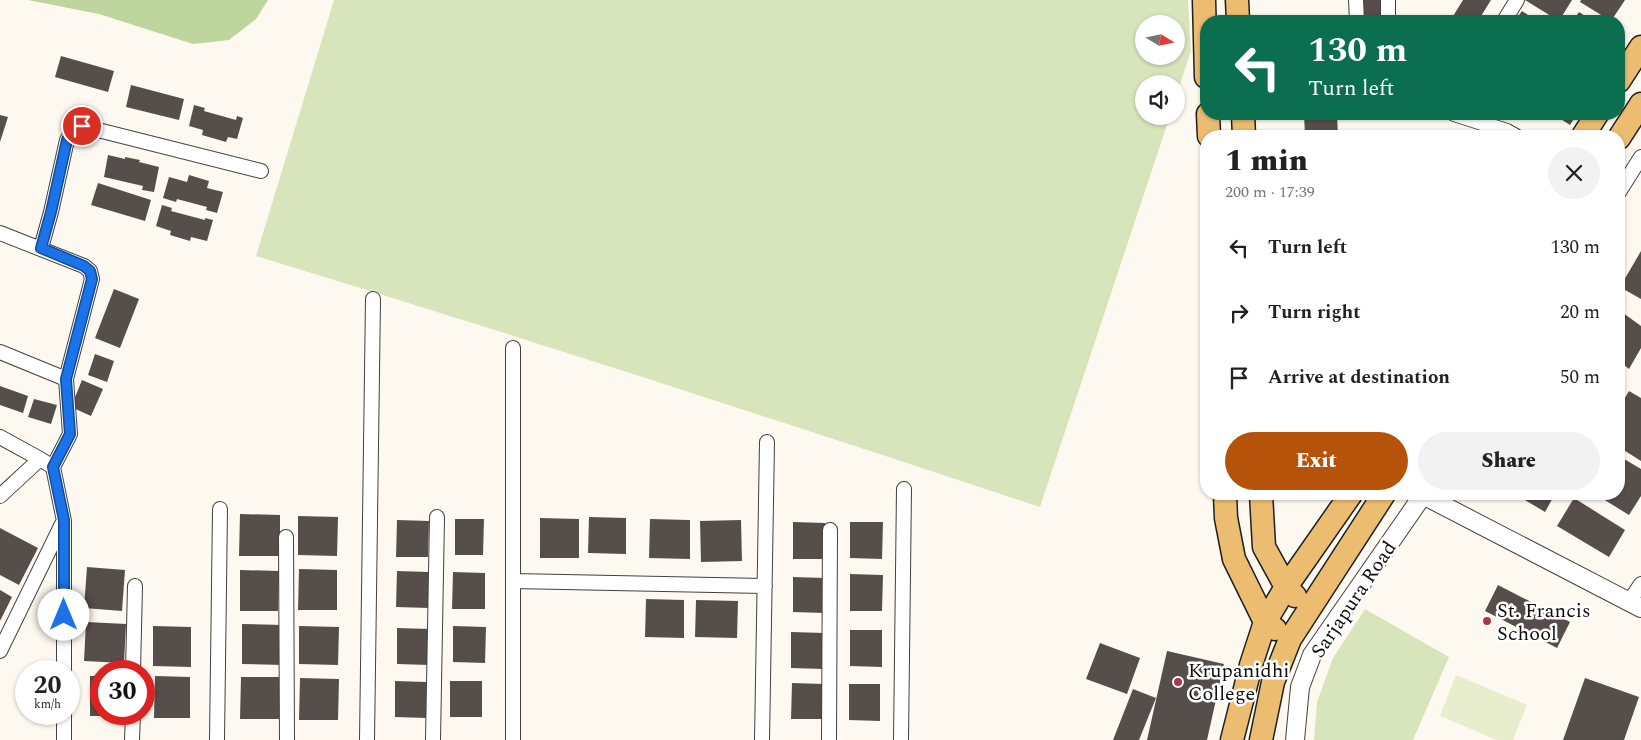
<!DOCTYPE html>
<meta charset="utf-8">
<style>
:root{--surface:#fff;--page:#f2f2f2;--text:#222;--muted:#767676;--accent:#b45309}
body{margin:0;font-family:Spectral,serif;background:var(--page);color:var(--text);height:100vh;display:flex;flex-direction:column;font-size:19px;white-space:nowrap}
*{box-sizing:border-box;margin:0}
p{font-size:16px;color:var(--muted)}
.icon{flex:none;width:28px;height:28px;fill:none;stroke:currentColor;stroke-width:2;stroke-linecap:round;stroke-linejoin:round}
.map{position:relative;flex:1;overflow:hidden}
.panel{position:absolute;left:1200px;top:130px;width:425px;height:370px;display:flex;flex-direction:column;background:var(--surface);border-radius:20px;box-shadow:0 1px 4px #0004}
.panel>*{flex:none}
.banner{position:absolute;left:1200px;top:15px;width:425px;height:105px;border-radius:20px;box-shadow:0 1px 4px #0004;background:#0b6e4f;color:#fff;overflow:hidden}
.needle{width:32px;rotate:100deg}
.tools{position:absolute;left:1135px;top:15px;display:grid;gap:10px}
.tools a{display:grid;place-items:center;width:50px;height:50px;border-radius:50%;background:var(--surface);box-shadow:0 1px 4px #0004;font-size:25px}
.speed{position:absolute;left:15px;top:660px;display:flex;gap:10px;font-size:25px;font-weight:700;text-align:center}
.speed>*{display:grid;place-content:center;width:65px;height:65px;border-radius:50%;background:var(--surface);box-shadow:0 1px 4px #0004;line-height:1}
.speed small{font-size:12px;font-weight:400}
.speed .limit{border:8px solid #d22;background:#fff;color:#111}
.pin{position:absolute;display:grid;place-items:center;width:42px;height:42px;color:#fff;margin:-21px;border:2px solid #fff;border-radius:50%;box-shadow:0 1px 5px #0007}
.me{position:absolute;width:55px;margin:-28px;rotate:0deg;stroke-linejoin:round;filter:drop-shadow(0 0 4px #0008)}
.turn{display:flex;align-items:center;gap:18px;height:105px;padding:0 25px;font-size:22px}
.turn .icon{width:65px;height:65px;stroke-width:2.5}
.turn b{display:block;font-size:35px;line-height:42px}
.round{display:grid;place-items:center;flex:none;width:52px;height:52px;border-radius:26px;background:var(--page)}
.summary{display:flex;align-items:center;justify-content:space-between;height:85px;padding:0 25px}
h1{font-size:30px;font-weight:800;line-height:38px}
.primary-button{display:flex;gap:10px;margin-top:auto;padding:10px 25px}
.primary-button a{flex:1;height:58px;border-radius:30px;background:var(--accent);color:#fff;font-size:20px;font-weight:800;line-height:58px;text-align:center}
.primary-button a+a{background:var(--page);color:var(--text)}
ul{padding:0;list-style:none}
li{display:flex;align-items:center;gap:15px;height:65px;padding:0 25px}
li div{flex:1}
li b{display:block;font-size:19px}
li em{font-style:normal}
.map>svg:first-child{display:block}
.green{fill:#d8e5bc;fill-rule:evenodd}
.forest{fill:#bed59d}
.pitch{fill:#e7edcd}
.building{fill:#564e4b}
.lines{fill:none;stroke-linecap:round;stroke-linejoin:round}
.minor-casing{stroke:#414141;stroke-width:16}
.tertiary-casing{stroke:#414141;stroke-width:20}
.primary-casing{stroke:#1f1f1f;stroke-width:25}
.minor{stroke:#fff;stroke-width:14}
.tertiary{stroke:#fff;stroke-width:18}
.primary{stroke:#ecbc71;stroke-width:22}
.route-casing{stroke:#114b97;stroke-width:12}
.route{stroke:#1a73e8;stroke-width:9}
.poi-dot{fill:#b2324b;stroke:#fff;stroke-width:2}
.labels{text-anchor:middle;stroke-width:5;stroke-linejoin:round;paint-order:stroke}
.street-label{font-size:20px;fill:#0e0e0e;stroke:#fff}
.poi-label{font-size:20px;fill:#0e0e0e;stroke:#fff;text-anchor:start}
</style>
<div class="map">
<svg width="1641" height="740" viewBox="0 0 1641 740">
<rect width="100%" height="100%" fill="#fef9f0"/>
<path class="green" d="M334,0h854l3,51 -15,45v-12h-32v32h26l-130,391c-260,-86 -521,-171 -784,-251zM1144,24h32v32h-32z
M1365,609l84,48 -36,83h-99l3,-38 16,-44z"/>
<path class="forest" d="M28,0h240l-12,19 -27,21 -36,4 -94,-30z"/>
<path class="pitch" d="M1456,675l71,30 -14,35h-16l-57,-24z"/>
<path class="building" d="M1360,0h21l1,18 -22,1z
M1463,0h28l-13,21h-28z
M1525,0h47l-13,21z
M1581,0h44l-14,21 -31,-19z
M1522,11l15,10h-22z
M1579,12l14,9h-20z
M61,56l53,15 -6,21 -53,-15z
M131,85l53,14 -5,21 -53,-13z
M194,105l11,3 -1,3 32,9 1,-4 6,2 -6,21 -9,-2 -2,5 -24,-7 1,-5 -14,-4z
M1304,114h33l1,22h-33z
M1553,114h24l-7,11z
M0,115l8,2 -8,25z
M108,155l17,4v-2l15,3 -1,2 20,5 -5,25 -12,-2 1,-4 -39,-9z
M189,175l20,6 -2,7 16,4 -6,21 -11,-3 1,-3 -30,-8 -1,3 -13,-4 6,-21 18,5z
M98,183l53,17 -6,21 -54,-16z
M162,205l10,3 -1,3 34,9v-2l8,2 -6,21 -16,-4 -1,4 -20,-6 1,-4 -15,-5z
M1641,251v48l-21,-12z
M114,289l25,10 -19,49 -25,-10z
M1619,310l22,16v22l-12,21 -10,-8z
M95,354l19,7 -7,21 -19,-7z
M82,380l21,9 -12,27 -20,-9z
M0,386l28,10 -5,17 -23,-8z
M1629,391l12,7v63l-22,-14v-39z
M34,399l23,6 -6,19 -23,-7z
M1619,456l22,13v27l-12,19 -34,-21h24z
M1515,494h40l-10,18z
M1574,498l51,32 -16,27 -52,-31z
M240,514l40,1v41h-41z
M298,516l40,1 -1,39 -39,-1z
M589,517l37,1v36l-38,-1z
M540,518l39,1v39h-39z
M455,519h29l-1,36h-28z
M650,519l40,1v39l-41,-1z
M397,520l32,1 -1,36h-32z
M741,520l1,41 -41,1 -1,-41z
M793,522l32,1v36h-32z
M850,522h33l-1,37 -32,-1z
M0,528l38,20 -19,37 -19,-10z
M87,567l38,3 -3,41 -38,-3z
M299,569l38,1v40h-39z
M240,570l39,1 -1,40h-38z
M397,571l32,1v36l-33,-1z
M453,572l32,1v36h-33z
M850,574l33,1 -1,36h-32z
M793,577l32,1v35l-32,-1z
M1498,585l72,37 -13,26 -72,-37z
M0,590l12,7 -12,24z
M646,599l38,1v38l-39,-1z
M696,600l42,1 -1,37 -42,-1z
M86,622l40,2 -2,39 -40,-2z
M242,624l41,1v40l-41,-1z
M153,626l38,1v40l-38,-1z
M299,626l40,1 -1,38 -39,-1z
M453,626l33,1 -1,36 -32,-1z
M397,628l33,1 -1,36 -32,-1z
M850,630h32v37l-32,-1z
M791,632l33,1 -1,36 -32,-1z
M1100,643l40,15 -13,36 -41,-15z
M1167,651l57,13 -17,76h-60z
M90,676h11v38h23v2h-34z
M155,676l35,1v41h-36z
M241,677h38v42h-39z
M300,678l39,1 -1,41h-39z
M1585,678l54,19 -15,43h-61z
M395,681l32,1v36l-32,-1z
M450,681h32v36h-32z
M792,683l32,1v35h-33z
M849,684h31v37l-31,-1z
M1133,689l23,9 -17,42h-26z"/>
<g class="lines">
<defs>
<path id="minor" d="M1356,0l1,21
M1388,0v21
M1504,21l13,-21
M1454,114l53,17 9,5
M1619,192l22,-35
M0,233l84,33 6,5 2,8 -26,100 -66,-27
M41,248l10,-36 16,-72 6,-10 9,-4 179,45
M513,348v392
M0,437l40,22
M0,496l40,-37 13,8
M286,537l1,203
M513,581l252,5
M1629,602l12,-18
M0,651l62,-127
M64,671v-150l-11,-54 17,-33 -4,-55
M133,671l2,-85
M64,714v26
M132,740l1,-26
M217,740l3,-231
M367,740l6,-441
M433,740l4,-223
M762,740l5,-298
M829,740l1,-210
M901,740l3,-251"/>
<path id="tertiary" d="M1421,494l220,114
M1295,740l5,-53 12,-32 111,-160"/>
<path id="primary" d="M1204,0l2,77
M1237,0l1,21
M1619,81l22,-34
M1208,114l1,22
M1243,114l1,22
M1583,136l14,-22
M1619,138l22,-34
M1225,494l1,24 8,41 31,63 10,7
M1261,494l3,53 22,40 9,9
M1232,740l19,-75 14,-43 21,-35 65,-93
M1261,740l12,-58 17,-43 94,-145"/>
</defs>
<use href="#minor" class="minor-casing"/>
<use href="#tertiary" class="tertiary-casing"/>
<use href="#primary" class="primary-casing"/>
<use href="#minor" class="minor"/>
<use href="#tertiary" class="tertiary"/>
<use href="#primary" class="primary"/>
</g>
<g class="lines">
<defs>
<path id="route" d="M64,615v-95l-11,-53 17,-33 -4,-55 26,-100 -2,-8 -6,-5 -43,-18 10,-36 16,-72 7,-10 8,-4"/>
</defs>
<use href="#route" class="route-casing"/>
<use href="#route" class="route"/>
</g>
<g class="poi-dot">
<circle cx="1487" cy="621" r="5"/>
<circle cx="1178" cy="682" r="5"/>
</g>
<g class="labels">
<g class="street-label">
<text transform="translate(1353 599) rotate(-56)" y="7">Sarjapura Road</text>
</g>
<g class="poi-label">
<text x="1497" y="617">St. Francis<tspan x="1497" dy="23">School</tspan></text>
<text x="1188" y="677">Krupanidhi<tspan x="1188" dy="23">College</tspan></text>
</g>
</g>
</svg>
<div class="tools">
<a><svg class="needle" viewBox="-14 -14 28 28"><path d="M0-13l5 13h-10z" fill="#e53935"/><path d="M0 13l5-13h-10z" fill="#767676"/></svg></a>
<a><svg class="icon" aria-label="sound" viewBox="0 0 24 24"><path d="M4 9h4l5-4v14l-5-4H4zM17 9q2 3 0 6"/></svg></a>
</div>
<div class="speed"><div>20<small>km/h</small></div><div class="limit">30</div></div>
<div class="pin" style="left:82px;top:126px;background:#d93025"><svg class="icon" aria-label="arrive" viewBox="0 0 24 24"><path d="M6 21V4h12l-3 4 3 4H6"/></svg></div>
<svg class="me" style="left:64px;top:615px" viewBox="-20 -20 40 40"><circle r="19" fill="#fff"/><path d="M0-13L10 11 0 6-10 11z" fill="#1a73e8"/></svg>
<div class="banner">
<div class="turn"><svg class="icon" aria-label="left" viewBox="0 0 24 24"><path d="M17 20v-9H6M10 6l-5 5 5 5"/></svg><div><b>130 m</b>Turn left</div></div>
</div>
<section class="panel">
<div class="summary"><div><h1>1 min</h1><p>200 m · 17:39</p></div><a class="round"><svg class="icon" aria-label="close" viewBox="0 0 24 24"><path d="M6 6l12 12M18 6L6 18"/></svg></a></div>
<ul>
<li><svg class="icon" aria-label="left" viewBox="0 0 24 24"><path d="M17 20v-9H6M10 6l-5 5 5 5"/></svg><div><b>Turn left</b></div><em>130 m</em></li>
<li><svg class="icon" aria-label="right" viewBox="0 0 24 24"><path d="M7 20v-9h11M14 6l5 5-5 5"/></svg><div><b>Turn right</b></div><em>20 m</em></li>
<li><svg class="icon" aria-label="arrive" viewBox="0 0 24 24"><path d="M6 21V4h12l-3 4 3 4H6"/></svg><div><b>Arrive at destination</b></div><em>50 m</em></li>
</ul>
<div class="primary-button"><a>Exit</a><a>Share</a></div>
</section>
</div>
